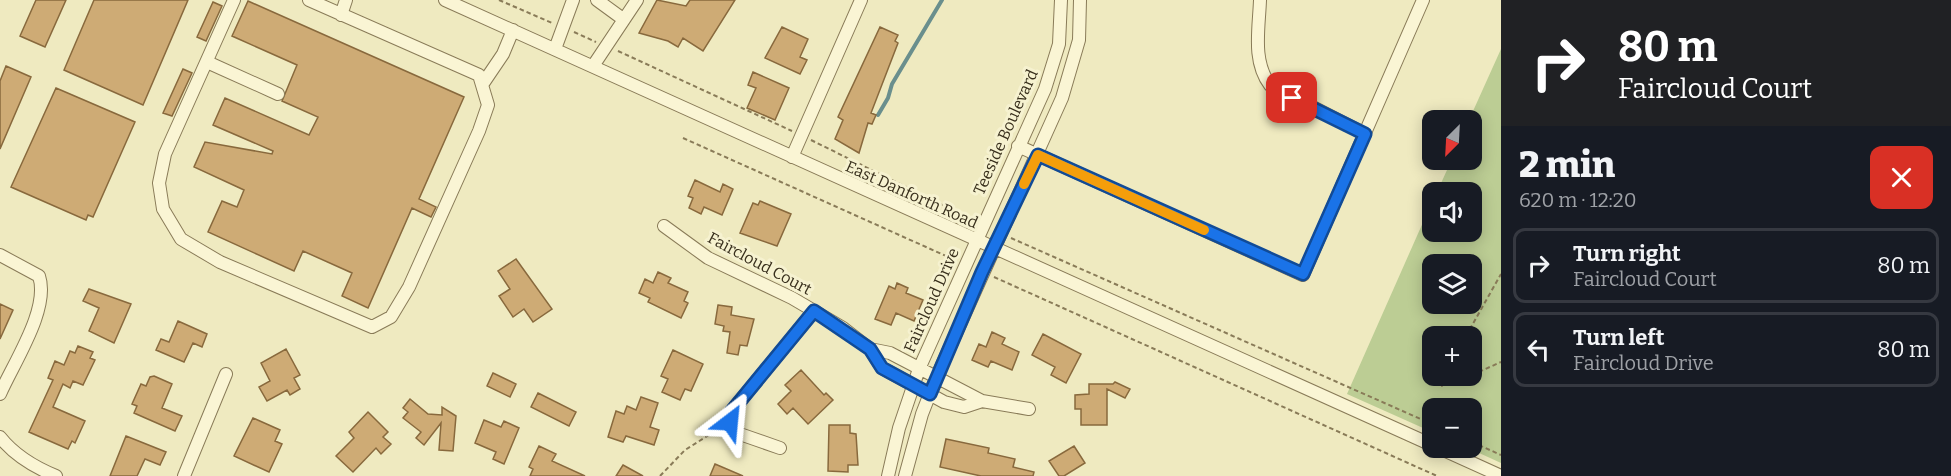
<!DOCTYPE html>
<meta charset="utf-8">
<style>
:root{--surface:#171b24;--page:#242831;--text:#f1f3f6;--muted:#9ea1a6;--line:#363941}
body{margin:0;font-family:Bitter,serif;background:var(--page);color:var(--text);height:100vh;display:flex;flex-direction:column;font-size:22px;white-space:nowrap}
*{box-sizing:border-box;margin:0}
p{font-size:20px;color:var(--muted)}
.icon{flex:none;width:33px;height:33px;fill:none;stroke:currentColor;stroke-width:2;stroke-linecap:round;stroke-linejoin:round}
.map{position:relative;flex:1;overflow:hidden}
.details{display:flex;flex-direction:column;background:var(--surface);width:450px}
.details>*{flex:none}
.banner{background:#202124;color:#fff;overflow:hidden}
.needle{width:39px;rotate:204deg}
.buttons{position:absolute;left:1422px;top:110px;display:grid;gap:12px}
.buttons a{display:grid;place-items:center;width:60px;height:60px;border-radius:12px;background:var(--surface);box-shadow:0 3px 15px #0003;font-size:30px}
.pin{position:absolute;display:grid;place-items:center;width:51px;height:51px;color:#fff;margin:-26px;border-radius:12px;box-shadow:0 3px 9px #0006}
.me{position:absolute;width:66px;margin:-33px;rotate:29deg;stroke-linejoin:round;filter:drop-shadow(0 0 4px #0008)}
.turn{display:flex;align-items:center;gap:21px;height:126px;padding:0 18px;font-size:27px}
.turn .icon{width:78px;height:78px;stroke-width:2.5}
.turn b{display:block;font-size:42px;line-height:51px}
.round{display:grid;place-items:center;flex:none;width:63px;height:63px;border-radius:12px;background:var(--page)}
.headline{display:flex;align-items:center;justify-content:space-between;height:102px;padding:0 18px}
h1{font-size:36px;font-weight:800;line-height:45px}
ul{padding:0;list-style:none}
li{display:flex;align-items:center;gap:18px;height:75px;margin:0 12px 9px;padding:0 6px;border:3px solid var(--line);border-radius:12px}
li div{flex:1}
li b{display:block;font-size:22px}
li em{font-style:normal}
main{display:flex;flex:1;min-height:0}
.map>svg:first-child{display:block}
.green{fill:#bccd94;fill-rule:evenodd}
.lines{fill:none;stroke-linecap:round;stroke-linejoin:round}
.stream{stroke:#6a8f8d;stroke-width:4}
.building{fill:#ceab75;stroke:#88693d;stroke-width:1.5}
.minor-casing{stroke:#897b58;stroke-width:14}
.path{stroke:#897b58;stroke-width:2;stroke-dasharray:4.5 3;stroke-linecap:butt}
.minor{stroke:#faf5d4;stroke-width:12}
.route-casing{stroke:#114b97;stroke-width:15}
.route{stroke:#1a73e8;stroke-width:10}
.slow{stroke:#f59e0b;stroke-width:10}
.labels{text-anchor:middle;stroke-width:6;stroke-linejoin:round;paint-order:stroke}
.street-label{font-size:16px;fill:#382f1c;stroke:#f6f2d0}
</style>
<main>
<div class="map">
<svg width="1501" height="476" viewBox="0 0 1501 476">
<rect width="100%" height="100%" fill="#efeac0"/>
<path class="green" d="M1501,49v414l-35,-16h6v-39h-40v24l-85,-38 85,-192v29h40v-39h-35l15,-33h20v-39h-3zM1432,264h40v39h-40zM1432,336h40v39h-40z"/>
<g class="lines">
<path class="stream" d="M878,115l10,-17 4,-14 50,-84"/>
</g>
<path class="building" d="M36,0h30l-21,47 -25,-11z
M94,0h94l-45,105 -79,-35z
M657,0l29,6 4,-6h45l-32,51 -20,-13 -5,9 -10,-6 -29,-8z
M248,1l216,96 -45,102 17,8 -5,10 -19,-9 -44,100 -26,-12 10,-23 -49,-22 -9,20 -86,-39 14,-31 15,6 7,-17 -50,-23 11,-25 67,12 1,-3 -60,-26 12,-27 84,37 9,-18 -36,-16 15,-36 -65,-29z
M213,2l9,4 -16,35 -9,-4z
M782,27l26,12 -8,18 7,3 -7,14 -35,-16z
M880,27l18,8 -3,6 3,2 -27,70 5,2 -4,9 -4,-1 -9,30 -24,-14 8,-19 -5,-3z
M6,66l25,11 -31,72v-68z
M183,69l9,4 -20,43 -9,-3z
M753,72l36,16 -14,32 -28,-12 9,-20 -8,-3z
M56,88l79,34 -42,95 -5,-2 -2,5 -75,-33z
M695,180l25,12 3,-8 10,5 -11,26 -18,-8 -3,7 -12,-6 4,-10 -5,-2z
M760,201l31,13 -14,32 -37,-13 13,-30 5,2z
M516,259l36,50 -19,13 -9,-13 -11,8 -14,-21 11,-7 -12,-18z
M658,272l13,6 -3,5 20,9 -4,9 4,2 -7,15 -33,-16 2,-4 -11,-5 6,-14 8,4z
M897,283l11,5 -2,5 17,7 -9,21 -18,-8 -5,12 -16,-6 14,-33 6,3z
M89,289l42,15 -17,39 -25,-12 10,-23 -16,-7z
M0,304l13,6 -13,29z
M718,305l14,2 -1,8 23,4 -7,27 -7,-1 -2,10 -11,-2 3,-21 -7,-1 1,-5 -9,-2z
M178,321l29,13 -5,13 -9,-4 -9,19 -28,-12 5,-11 8,3z
M992,332l13,6 -3,6 17,8 -7,18 -21,-9 -3,6 -16,-7 7,-16 7,3z
M1043,334l38,20 -15,29 -15,-8 4,-8 -23,-12z
M78,346l15,6 -3,6 5,2 -12,25 -10,-4 -3,7 -7,-4 -10,23 32,14 -10,22 -3,-2 -4,8 -39,-17 24,-52 -5,-2 7,-17 9,4 6,-14 5,2z
M286,349l14,26 -6,3 6,11 -10,6 -3,-5 -20,11 -8,-14 11,-6 -9,-18z
M673,350l30,14 -12,27 -6,-2 -5,11 -18,-8 6,-13 -7,-3z
M801,370l23,25 2,-2 7,7 -25,24 -15,-16 -6,6 -9,-10 13,-13 -6,-6z
M493,373l23,11 -6,13 -23,-11z
M154,376l18,8 -10,24 20,8 -7,15 -41,-18 3,-7 -5,-2 9,-20 5,2 4,-9z
M1115,382l15,7 -5,9 -18,-9v36h-26v-16h-6v-14l14,-1v-10h24z
M538,393l38,19 -7,14 -38,-19z
M641,397l17,6 -8,24 9,3 -5,15 -28,-9 -3,6 -15,-5 8,-26 8,3 3,-8 9,4z
M410,399l18,15 14,1v-8l14,9 -3,35 -14,-1 2,-27 -17,22 -8,-7 5,-6 -18,-14 5,-6 -5,-4z
M368,412l20,20 -5,5 8,7 -10,10 -5,-6 -23,24 -17,-16 18,-18 -5,-6z
M253,418l27,12 -5,11 7,3 -13,28 -35,-16z
M484,420l17,7 3,-6 15,7 -15,36 -11,-5 3,-7 -21,-9z
M829,425h21v8l6,1 2,31h-10v7l-20,-1z
M126,436l40,16 -6,13 -15,-6 -8,17h-27z
M946,439l43,9 -1,5 27,6 -2,8 21,5 -1,4h-52l-41,-9z
M539,446l17,8 -4,7 33,15h-55l3,-7 -4,-2z
M1074,446l11,17 -21,13h-5l-10,-15z
M715,464l28,12h-33z
M623,465l20,11h-27z"/>
<g class="lines">
<defs>
<path id="minor" d="M234,0l-69,154 -6,29 4,26 18,30 39,23 152,65 19,-10 18,-30 70,-156 9,-26 -9,-30 -170,-75
M445,0l987,445
M597,0l26,19
M1260,0c-1,29 -8,61 10,85l95,49
M341,15l5,-15
M555,49l18,-49
M207,62l71,32
M593,66l44,-66
M482,85l21,-31 10,-24
M1018,146l285,129 120,-275
M792,157l69,-157
M664,226l44,32 84,40 51,30 27,21 12,19 62,34 20,5 18,-6
M0,255l39,21c11,33 -25,86 -39,118
M870,349l20,4 92,48 47,8
M0,437c15,19 34,30 56,39
M1437,447l64,29
M780,448l-43,-15 -7,-11 1,-10 83,-101
M184,476l42,-102
M888,476l11,-48 20,-59 126,-280 14,-45 2,-44
M905,476l17,-62 14,-36 126,-280 17,-58 1,-40"/>
</defs>
<use href="#minor" class="minor-casing"/>
<path class="path" d="M499,0l53,23
M574,32l22,10
M618,51l174,80
M683,138l272,122
M811,140l162,80
M1011,238l421,186
M994,277l443,199
M1466,336l35,-62
M1446,375l-4,11 29,-11
M1472,375l29,-13
M1472,442l29,13
M660,476l25,-26 35,-22"/>
<use href="#minor" class="minor"/>
</g>
<g class="lines">
<defs>
<path id="route" d="M730,422l1,-10 83,-101 56,38 12,19 48,26 52,-122 56,-117 265,119 62,-140 -73,-36"/>
</defs>
<use href="#route" class="route-casing"/>
<use href="#route" class="route"/>
<path class="slow" d="M1024,184l14,-29 166,75"/>
</g>
<g class="labels">
<g class="street-label">
<text transform="translate(1005 132) rotate(-66)" y="6">Teeside Boulevard</text>
<text transform="translate(912 194) rotate(24)" y="6">East Danforth Road</text>
<text transform="translate(760 263) rotate(28)" y="6">Faircloud Court</text>
<text transform="translate(931 300) rotate(-66)" y="6">Faircloud Drive</text>
</g>
</g>
</svg>
<div class="buttons">
<a><svg class="needle" viewBox="-14 -14 28 28"><path d="M0-13l5 13h-10z" fill="#e53935"/><path d="M0 13l5-13h-10z" fill="#9ea1a6"/></svg></a>
<a><svg class="icon" aria-label="sound" viewBox="0 0 24 24"><path d="M4 9h4l5-4v14l-5-4H4zM17 9q2 3 0 6"/></svg></a>
<a><svg class="icon" aria-label="layers" viewBox="0 0 24 24"><path d="M12 4l9 5-9 5-9-5zM3 14l9 5 9-5"/></svg></a>
<a>+</a>
<a>−</a>
</div>
<div class="pin" style="left:1292px;top:98px;background:#d93025"><svg class="icon" aria-label="arrive" viewBox="0 0 24 24"><path d="M6 21V4h12l-3 4 3 4H6"/></svg></div>
<svg class="me" style="left:730px;top:422px" viewBox="-20 -20 40 40"><path d="M0-17L14 15 0 8-14 15z" fill="#1a73e8" stroke="#fff" stroke-width="4"/></svg>
</div>
<section class="details">
<div class="banner">
<div class="turn"><svg class="icon" aria-label="right" viewBox="0 0 24 24"><path d="M7 20v-9h11M14 6l5 5-5 5"/></svg><div><b>80 m</b>Faircloud Court</div></div>
</div>
<div class="headline"><div><h1>2 min</h1><p>620 m · 12:20</p></div><a class="round" style="background:#d93025;color:#fff"><svg class="icon" aria-label="close" viewBox="0 0 24 24"><path d="M6 6l12 12M18 6L6 18"/></svg></a></div>
<ul>
<li><svg class="icon" aria-label="right" viewBox="0 0 24 24"><path d="M7 20v-9h11M14 6l5 5-5 5"/></svg><div><b>Turn right</b><p>Faircloud Court</p></div><em>80 m</em></li>
<li><svg class="icon" aria-label="left" viewBox="0 0 24 24"><path d="M17 20v-9H6M10 6l-5 5 5 5"/></svg><div><b>Turn left</b><p>Faircloud Drive</p></div><em>80 m</em></li>
</ul>
</section>
</main>
